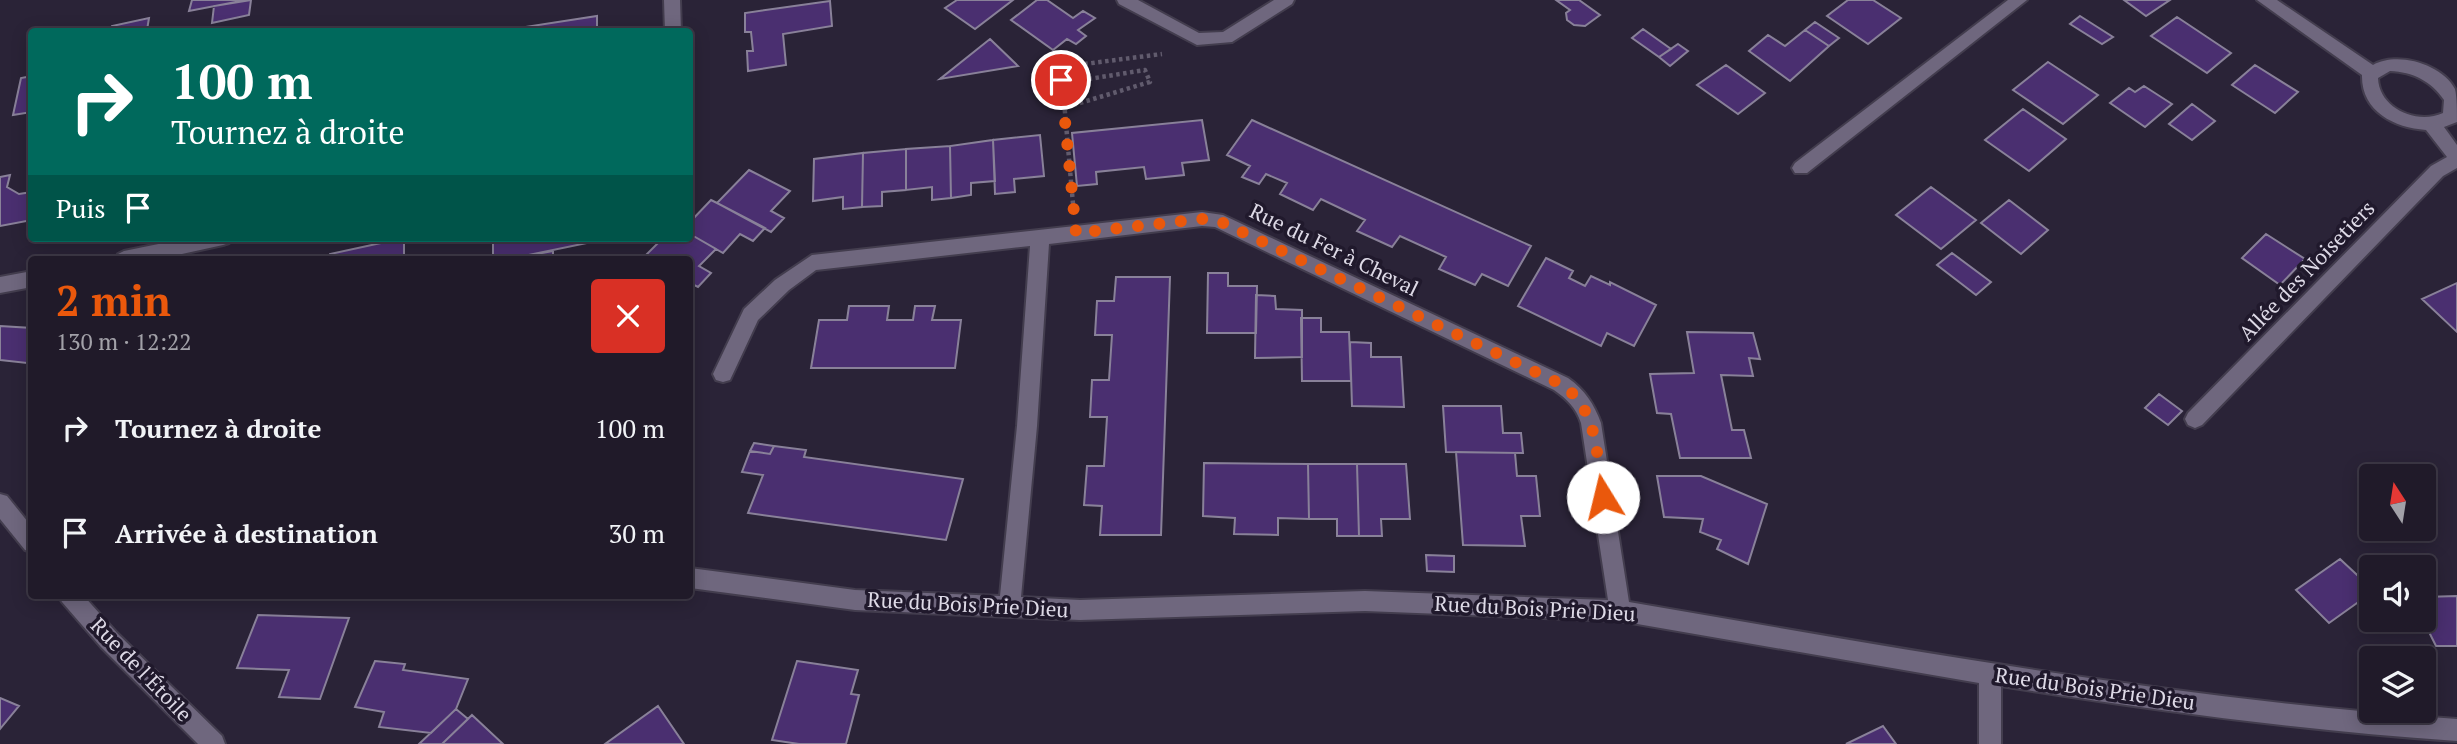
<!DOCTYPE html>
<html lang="fr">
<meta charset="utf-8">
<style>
:root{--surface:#201a29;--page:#282331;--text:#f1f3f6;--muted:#a2a1a8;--line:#3d3846;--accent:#ea580c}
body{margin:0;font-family:"PT Serif",serif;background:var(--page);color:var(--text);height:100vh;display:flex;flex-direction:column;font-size:26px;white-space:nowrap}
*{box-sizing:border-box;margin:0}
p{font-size:23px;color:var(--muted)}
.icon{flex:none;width:38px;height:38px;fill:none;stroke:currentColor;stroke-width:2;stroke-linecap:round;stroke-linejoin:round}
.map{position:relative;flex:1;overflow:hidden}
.drawer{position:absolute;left:28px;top:256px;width:665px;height:343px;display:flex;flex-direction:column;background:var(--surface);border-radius:7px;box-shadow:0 4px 18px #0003,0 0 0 2px var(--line)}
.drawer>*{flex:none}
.banner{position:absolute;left:28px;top:28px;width:665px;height:214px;border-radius:7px;box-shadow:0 4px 18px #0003,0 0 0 2px var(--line);background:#00695c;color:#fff;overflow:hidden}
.needle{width:46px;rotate:348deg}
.tools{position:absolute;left:2359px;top:464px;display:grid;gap:14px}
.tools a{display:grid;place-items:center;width:77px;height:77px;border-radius:7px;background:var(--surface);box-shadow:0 4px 18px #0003,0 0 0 2px var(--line);font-size:35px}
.pin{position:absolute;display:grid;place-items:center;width:60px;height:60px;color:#fff;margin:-30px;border:4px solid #fff;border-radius:50%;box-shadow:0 2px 7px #0007}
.me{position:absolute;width:77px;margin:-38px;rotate:351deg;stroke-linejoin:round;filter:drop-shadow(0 0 5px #0008)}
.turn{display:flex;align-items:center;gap:24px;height:147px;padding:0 28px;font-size:32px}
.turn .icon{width:91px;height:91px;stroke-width:2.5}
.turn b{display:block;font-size:49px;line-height:60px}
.then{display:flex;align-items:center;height:66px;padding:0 28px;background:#0003;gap:14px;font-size:26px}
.round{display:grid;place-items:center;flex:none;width:74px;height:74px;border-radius:7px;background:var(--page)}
.overview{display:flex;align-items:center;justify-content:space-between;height:119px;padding:0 28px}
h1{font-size:42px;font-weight:600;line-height:52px;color:var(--accent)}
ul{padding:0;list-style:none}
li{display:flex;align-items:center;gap:21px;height:105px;padding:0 28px}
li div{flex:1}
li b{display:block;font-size:26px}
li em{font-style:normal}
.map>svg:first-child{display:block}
.building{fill:#4a2f70;stroke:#898199;stroke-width:2}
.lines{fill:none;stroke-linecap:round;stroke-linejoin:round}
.minor-casing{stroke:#433d4e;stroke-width:4}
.path{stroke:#615b6d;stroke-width:4.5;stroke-dasharray:3.5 3.5;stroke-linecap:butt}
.minor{fill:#6f677e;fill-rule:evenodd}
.route{stroke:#ea580c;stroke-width:12;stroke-dasharray:0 21.6}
.labels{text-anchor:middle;stroke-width:7;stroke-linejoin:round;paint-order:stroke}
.street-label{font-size:21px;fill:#ddd9e6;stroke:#20192c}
</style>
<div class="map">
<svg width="2457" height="744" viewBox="0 0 2457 744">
<rect width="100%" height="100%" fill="#2a2337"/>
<path class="building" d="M192,0h54l-57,11z
M251,0l-2,15 -37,8 2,-17z
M957,0h56l-38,29 -30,-21z
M1037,0h10l26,18 10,-7 12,7 -17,12 8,6 -10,8 -9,-5 -14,11 -42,-30z
M1556,0h23l21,15 -15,11 -11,-1 -7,-5 -1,-7 4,-3z
M1848,0h25l28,18 -33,26 -41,-28z
M2124,0h46l-24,16z
M830,1l2,25 -49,8 3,31 -38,6 -1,-20h6l-2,-19h-6v-19z
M597,16v16h-85v-3z
M2080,16l33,21 -11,7 -32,-20z
M2177,17l54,36 -24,20 -56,-37z
M149,18l-2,12 -36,2 1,-6z
M1815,22l24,16 -10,8 -24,-16z
M1643,29l28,20 -12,8 -27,-19z
M1805,30l24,16 -39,35 -41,-30 19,-16 17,11z
M990,39l28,27 -78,13z
M1678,44l10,7 -18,15 -11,-9z
M2048,62l50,33 -35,29 -50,-34z
M1726,65l39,28 -27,21 -41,-29z
M2255,65l43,27 -23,21 -43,-28z
M32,76v36l-19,3 8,-37z
M2144,86l28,18 -27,23 -35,-24 19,-15 6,4z
M2192,104l23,17 -23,19 -23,-16z
M2023,109l43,30 -37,32 -44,-31z
M1202,120l7,40 -27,3 2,12 -38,4 -2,-12 -48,5 1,12 -20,2 -5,-53z
M1252,120l279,126 -23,40 -26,-12 -7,11 -36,-16 7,-12 -46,-21 -8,11 -35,-16 8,-11 -44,-21 -8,11 -33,-16 7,-11 -21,-9 -7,10 -17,-7 8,-11 -23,-11z
M1040,135l4,41 -30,3 1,13 -20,2 -2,-54z
M993,140l2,41 -24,2v12l-20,3 -1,-52z
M950,146l1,52 -19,2v-13l-26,3v-41z
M906,149v41l-24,2v14l-20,1 1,-54z
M863,153l-1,54 -19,2v-12l-30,4 1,-42z
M749,170l41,21 -19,20 13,7 -13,14 -54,-29z
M10,175l-3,12 12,7 13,-2v28l-32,6v-49z
M1931,187l45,33 -35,29 -45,-34z
M711,200l6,3 48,25 -12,13 -13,-7 -17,19 -33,-19v-12z
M2009,200l39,30 -27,24 -40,-31z
M690,234l26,15 -17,17 12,7 -13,14 -8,-4v-24l-46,-2 19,-19h27z
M2266,234l39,25 -25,26 -38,-27z
M404,238v21h-74v-5z
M493,238h99v4l-83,17h-16z
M553,251v8h-44z
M1952,253l39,29 -15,13 -39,-30z
M1546,258l27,13 -4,7 16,8 6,-10 19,9v-3l46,23 -22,41 -27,-13 -6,13 -83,-40z
M1208,273h20v13h29l-1,47h-49z
M1116,277h54l-9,258h-61l2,-29 -18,-1 3,-39h17l3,-49h-17l2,-37h17l3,-45h-17l2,-34h17z
M2457,283v49l-35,-33z
M1256,295l19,1 1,13 26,1v47l-47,1z
M849,306h40l-2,14h26l2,-14h20l-3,14h29l-6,48h-144l8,-48h28z
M1301,318h20v14h28l2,49h-49z
M0,326l32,2v27l-5,8 -27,-3z
M1687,332l66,1 7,26 -11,-1 4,18 -32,-1 11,55h12l7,28h-71l-9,-44 -14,-1 -7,-39 44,-1z
M1350,342l21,1v14h30l3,50 -52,-1z
M2159,394l23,17 -14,14 -23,-17z
M1443,406h58l2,27h18l2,20 -77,-1z
M754,443l20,3 -4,8 -20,-3z
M774,446l32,4 -2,7 159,22 -17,61 -198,-27 15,-38 -21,-3 8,-21 20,3z
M1456,452l59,1 2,23h19l4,40h-19l4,30 -62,-1z
M1204,463l104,1 1,55 -31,-1v17l-44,-1 1,-16 -32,-2z
M1308,464h49l2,72h-22v-17h-28z
M1357,464h49l4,55h-29l1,17h-23z
M1657,476h44l66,28 -19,60 -31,-15 4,-9 -21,-8 3,-13 -39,-2z
M1426,555l28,1v16l-27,-1z
M2340,559l31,29v5l-42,30 -33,-33z
M2457,596v50h-21l-13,-26 1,-23z
M258,615l91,3 -29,81 -41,-2 10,-27 -52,-2z
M375,661l30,3 -2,6 65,9 -12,30 -25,24 -52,-6 5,-15 -29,-5z
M797,661l61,9 -7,24 8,1 -13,49h-47l-27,-4z
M0,698l19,8 -19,23z
M658,706l26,38h-79z
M456,709l12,10 -26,25h-23z
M472,715l31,29h-61z
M1883,726l13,18h-50z"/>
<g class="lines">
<defs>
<path id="minor" d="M664,0h16l1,32h-16z
M1117,0h21l61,33 24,-1 51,-32h20l-2,4 -60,38 -35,3 -78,-41z
M2008,0h19l-220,173h-12l-3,-5 3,-5z
M2257,0h20l96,65c24,-14 69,-1 82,24 2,8 2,23 2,33l-13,5 13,18v23l-14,8 -241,249 -7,3 -7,-3 -3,-6 3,-6 243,-247 16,-9 -21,-27c-32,-2 -65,-19 -64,-55zM2390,71c23,1 41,10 54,29l-1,13c-27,12 -64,-5 -65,-35z
M1202,212l21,3 345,163c17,12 26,26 33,45l28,179c275,47 550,98 828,117v22c-153,-10 -305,-31 -456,-55v58h-22v-61l-359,-62 -255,-10 -285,9 -225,-10 -165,-22v-20l165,22 145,6 17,-170 13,-180 -214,24 -27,20 -31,30 -28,60 -7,2 -7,-2 -3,-6 31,-65 31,-29 37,-25zM1202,226l13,1 339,163c13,9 22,18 27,33l27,177 -243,-9 -285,9 -59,-3 16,-171 12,-182z
M188,238h44l-3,5 -6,2 -64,14h-44l3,-5 6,-3z
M32,271v16l-32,6v-16z
M0,494l7,2 25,31v25l-7,-2 -25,-31z
M58,595h25l34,38 105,103 3,8h-27l-97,-97 -39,-45z"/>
</defs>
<use href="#minor" class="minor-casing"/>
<path class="path" d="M1061,80l9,2 75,-12 5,12 -87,26
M1073,204l-12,-137 101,-13"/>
<use href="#minor" class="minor"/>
</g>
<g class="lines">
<path class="route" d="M1061,80l15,153 126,-14 15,1 344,164c38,26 35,71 42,113"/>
</g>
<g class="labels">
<g class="street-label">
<text transform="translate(1334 250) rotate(26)" y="7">Rue du Fer à Cheval</text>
<text transform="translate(2307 271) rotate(-46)" y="7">Allée des Noisetiers</text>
<text transform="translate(968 605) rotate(3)" y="7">Rue du Bois Prie Dieu</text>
<text transform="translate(1535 609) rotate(3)" y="7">Rue du Bois Prie Dieu</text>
<text transform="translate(141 670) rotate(46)" y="7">Rue de l'Étoile</text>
<text transform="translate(2095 689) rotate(8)" y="7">Rue du Bois Prie Dieu</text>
</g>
</g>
</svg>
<div class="tools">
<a><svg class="needle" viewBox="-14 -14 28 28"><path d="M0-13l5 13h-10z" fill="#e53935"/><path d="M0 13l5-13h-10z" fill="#a2a1a8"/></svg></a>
<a><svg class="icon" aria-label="sound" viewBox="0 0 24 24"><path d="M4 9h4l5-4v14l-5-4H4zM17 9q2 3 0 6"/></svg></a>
<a><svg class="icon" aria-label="layers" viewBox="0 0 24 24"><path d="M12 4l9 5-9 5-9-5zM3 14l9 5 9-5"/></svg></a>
</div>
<div class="pin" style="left:1061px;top:80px;background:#d93025"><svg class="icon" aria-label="arrive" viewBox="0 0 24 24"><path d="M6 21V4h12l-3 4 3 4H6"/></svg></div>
<svg class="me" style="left:1603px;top:497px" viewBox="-20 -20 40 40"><circle r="19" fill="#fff"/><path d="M0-13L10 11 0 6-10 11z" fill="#ea580c"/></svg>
<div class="banner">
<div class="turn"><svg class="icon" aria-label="right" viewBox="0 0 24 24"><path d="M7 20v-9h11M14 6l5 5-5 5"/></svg><div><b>100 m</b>Tournez à droite</div></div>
<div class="then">Puis<svg class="icon" aria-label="arrive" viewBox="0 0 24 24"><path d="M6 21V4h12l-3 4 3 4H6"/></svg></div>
</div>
<section class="drawer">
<div class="overview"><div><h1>2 min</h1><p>130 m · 12:22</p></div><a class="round" style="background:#d93025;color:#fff"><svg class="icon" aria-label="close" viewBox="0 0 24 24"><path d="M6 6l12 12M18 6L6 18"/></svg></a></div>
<ul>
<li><svg class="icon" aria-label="right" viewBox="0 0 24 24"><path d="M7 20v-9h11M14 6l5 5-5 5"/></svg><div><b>Tournez à droite</b></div><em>100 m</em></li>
<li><svg class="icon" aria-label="arrive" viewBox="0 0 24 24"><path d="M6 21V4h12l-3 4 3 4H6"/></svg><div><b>Arrivée à destination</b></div><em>30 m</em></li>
</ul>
</section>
</div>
